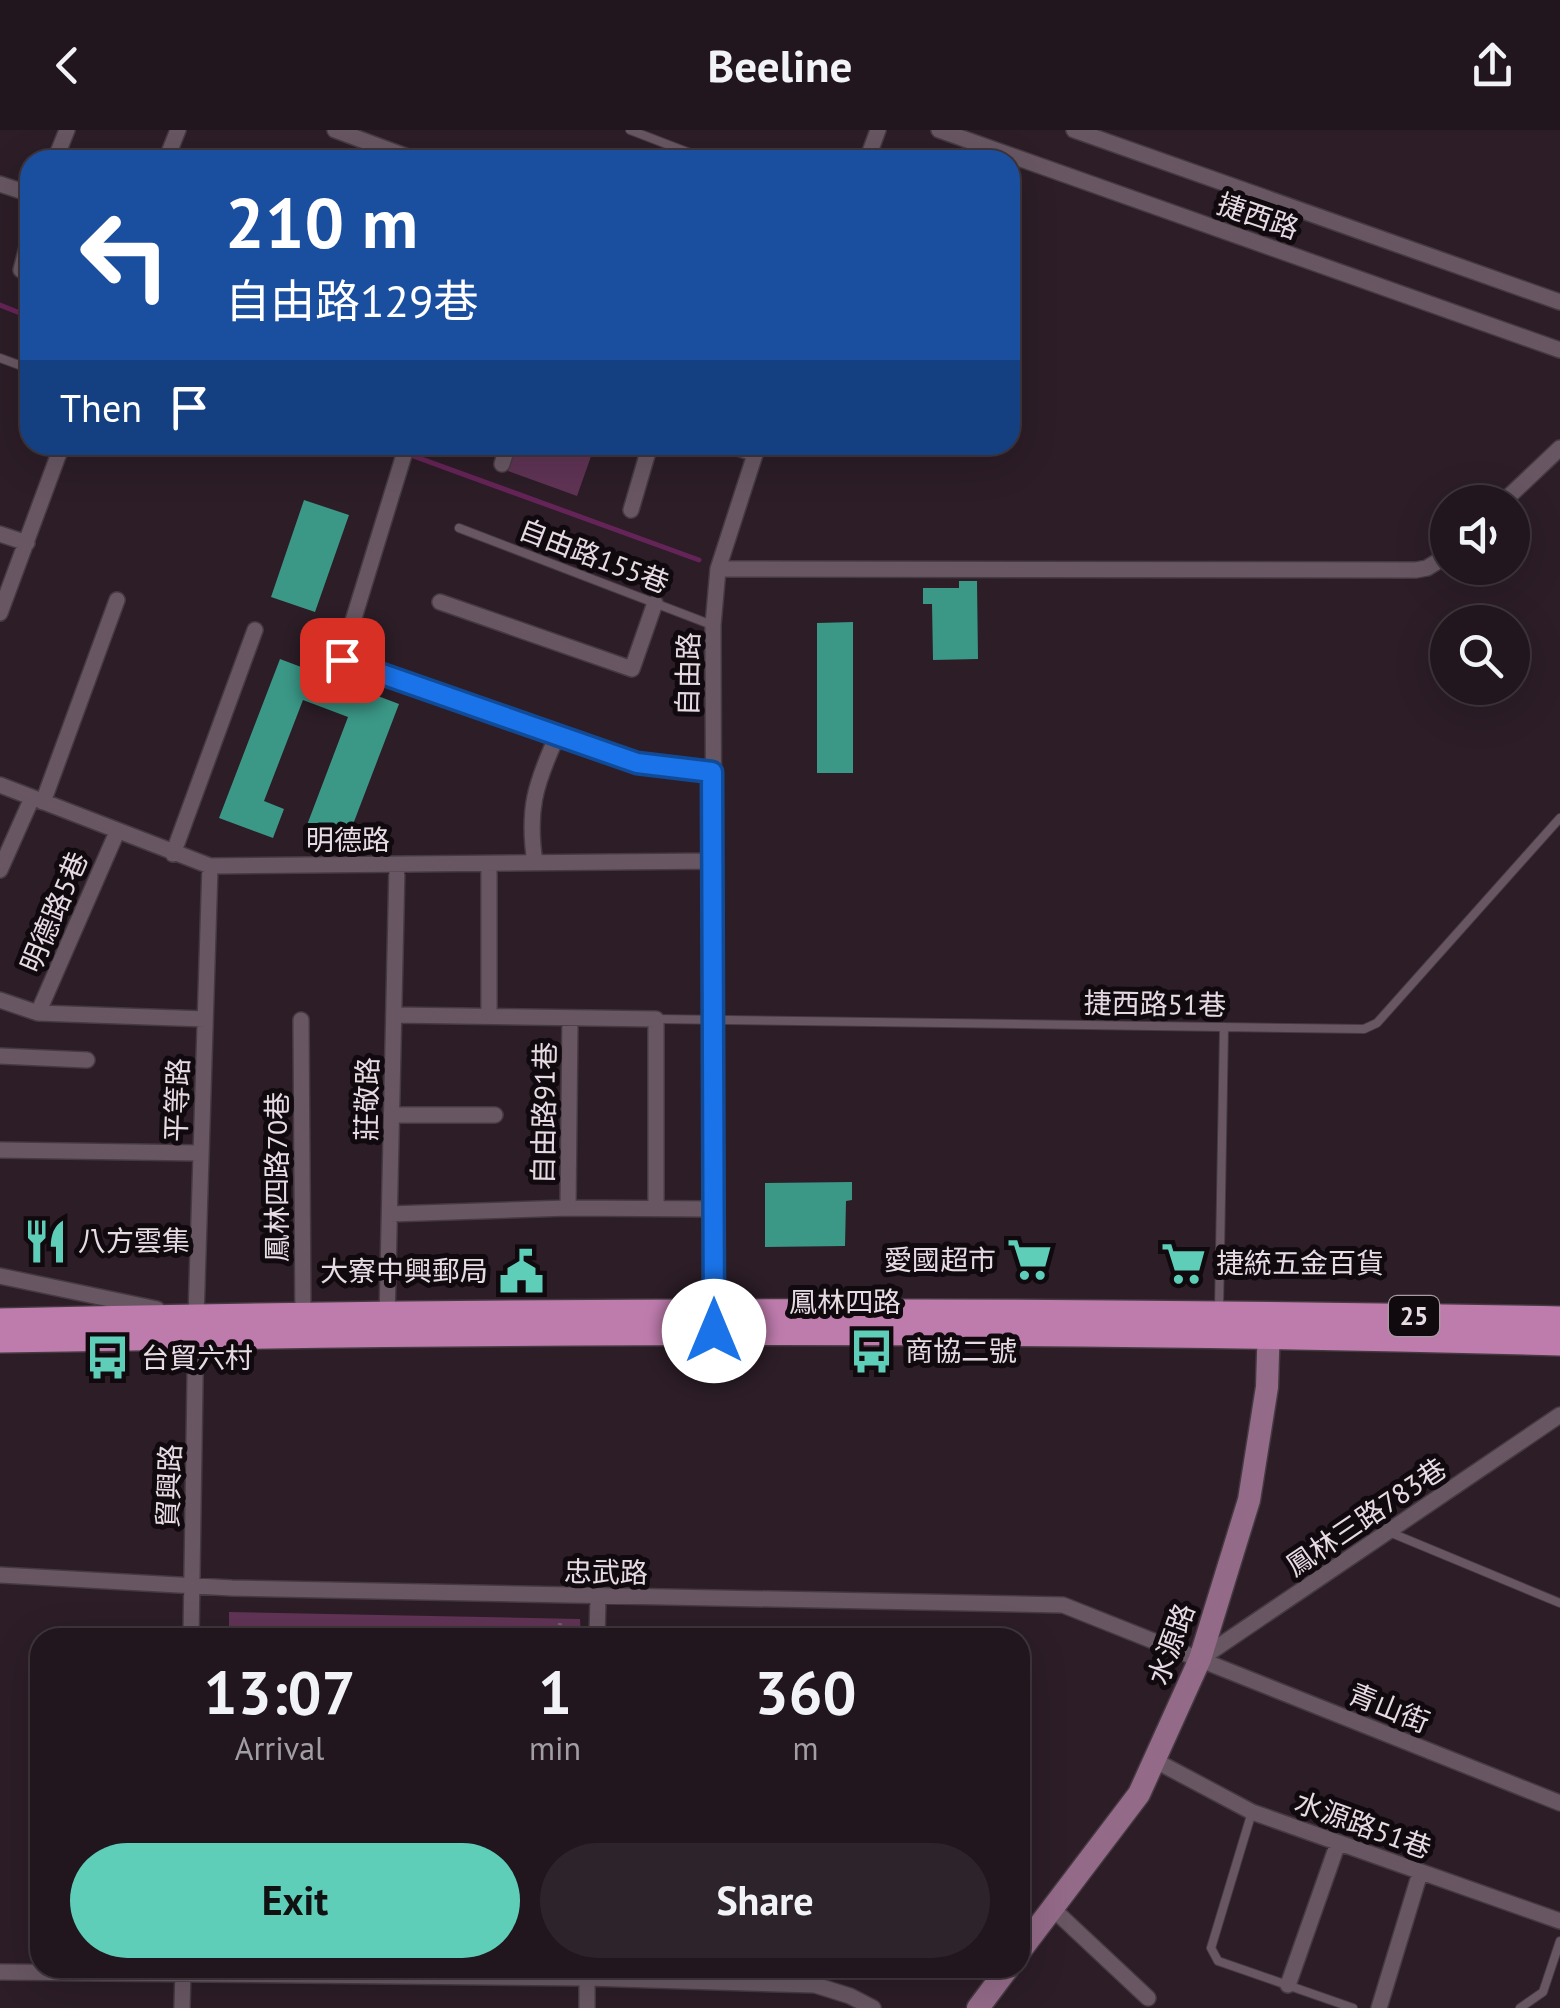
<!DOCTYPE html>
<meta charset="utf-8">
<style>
:root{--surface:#21161d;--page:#2d232a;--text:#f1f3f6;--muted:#a29fa4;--line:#3e353b;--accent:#5eceb8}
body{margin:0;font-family:"PT Sans","Noto Sans TC",sans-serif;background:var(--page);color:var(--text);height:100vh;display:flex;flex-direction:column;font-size:38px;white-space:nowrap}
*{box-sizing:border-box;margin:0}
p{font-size:32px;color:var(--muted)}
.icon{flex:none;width:55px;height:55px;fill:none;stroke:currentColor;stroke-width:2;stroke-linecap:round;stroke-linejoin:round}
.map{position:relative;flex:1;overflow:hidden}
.sheet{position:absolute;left:30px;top:1498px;width:1000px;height:350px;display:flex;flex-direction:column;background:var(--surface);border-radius:30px;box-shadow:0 10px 40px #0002,0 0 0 2px var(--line)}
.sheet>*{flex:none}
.top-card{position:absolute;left:20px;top:20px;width:1000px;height:305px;border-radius:30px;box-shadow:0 10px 40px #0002,0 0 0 2px var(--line);background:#1a4fa0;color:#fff;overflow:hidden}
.buttons{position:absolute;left:1430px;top:355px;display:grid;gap:20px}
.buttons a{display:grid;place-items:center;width:100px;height:100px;border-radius:50%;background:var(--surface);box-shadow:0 10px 40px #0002,0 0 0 2px var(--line);font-size:50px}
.pin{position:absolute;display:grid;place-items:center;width:85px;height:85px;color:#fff;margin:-42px;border-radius:20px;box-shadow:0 5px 15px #0006}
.me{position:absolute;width:110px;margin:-55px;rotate:0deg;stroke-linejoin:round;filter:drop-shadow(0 0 8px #0008)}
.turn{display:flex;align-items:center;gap:35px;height:210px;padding:0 40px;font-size:45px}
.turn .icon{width:130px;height:130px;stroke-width:2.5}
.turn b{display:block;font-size:70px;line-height:85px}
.then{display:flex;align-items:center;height:95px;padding:0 40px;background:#0003;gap:20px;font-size:38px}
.eta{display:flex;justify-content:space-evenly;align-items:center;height:170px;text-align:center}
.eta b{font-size:60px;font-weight:700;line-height:70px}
.action{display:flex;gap:20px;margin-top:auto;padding:20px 40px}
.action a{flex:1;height:115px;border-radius:60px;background:var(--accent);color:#111;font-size:40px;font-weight:700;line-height:115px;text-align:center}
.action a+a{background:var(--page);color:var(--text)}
header{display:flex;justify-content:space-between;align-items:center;height:130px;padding:0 40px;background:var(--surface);font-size:45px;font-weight:700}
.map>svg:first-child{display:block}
.green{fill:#5f3354}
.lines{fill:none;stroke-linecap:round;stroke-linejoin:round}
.stream{stroke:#652457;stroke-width:5}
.building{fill:#3b9786}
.lane-casing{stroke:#463a42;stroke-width:10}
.street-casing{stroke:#463a42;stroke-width:18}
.secondary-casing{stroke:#463a42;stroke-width:25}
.primary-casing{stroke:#463a42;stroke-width:28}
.path{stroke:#6e6069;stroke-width:4;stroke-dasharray:8 5;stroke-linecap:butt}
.lane{stroke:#685763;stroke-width:8}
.street{stroke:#685763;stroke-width:15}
.secondary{stroke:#936a88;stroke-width:22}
.primary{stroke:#be7cad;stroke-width:25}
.route-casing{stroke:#114b97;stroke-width:25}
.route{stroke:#1a73e8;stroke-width:18}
.labels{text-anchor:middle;stroke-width:10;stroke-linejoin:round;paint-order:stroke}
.shield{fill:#10090e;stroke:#a69ca2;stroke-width:2.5}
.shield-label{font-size:25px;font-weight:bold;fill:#e6dbe2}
.street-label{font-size:28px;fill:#e6dbe2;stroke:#10090e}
.poi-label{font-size:28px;fill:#e6dbe2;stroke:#10090e;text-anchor:start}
</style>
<header><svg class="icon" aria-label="back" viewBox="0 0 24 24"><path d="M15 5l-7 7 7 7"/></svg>Beeline<svg class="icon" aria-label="share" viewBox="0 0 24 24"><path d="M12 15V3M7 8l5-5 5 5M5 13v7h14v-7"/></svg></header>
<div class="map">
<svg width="1560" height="1878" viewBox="0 0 1560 1878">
<rect width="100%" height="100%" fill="#2c1d27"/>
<path class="green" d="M514,315h81l-18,51 -72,-26z
M229,1482l351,7 1,18h-352z"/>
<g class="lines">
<path class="stream" d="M0,175l30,12
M383,315l316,115"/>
</g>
<path class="building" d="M304,370l45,15 -34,97 -44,-15z
M959,451h18l1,78 -45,1 -1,-56h-9v-16h36z
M853,492v151h-36v-150z
M280,529l119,45 -52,136 -40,-15 41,-108 -45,-17 -39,101 20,8 -11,29 -54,-20z
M852,1052v18l-6,1 -1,45 -80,1v-64z"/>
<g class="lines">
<defs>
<path id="lane" d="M630,0l78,30
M0,228l30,11
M459,398l253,97
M341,530l296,103 75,10
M656,889l708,10 13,-6 183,-205
M1219,1179l5,-282
M1389,1402l171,71
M1252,1682l-41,136 7,13 135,47
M1520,1878l23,-16 17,-51"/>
<path id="street" d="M335,0l81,30
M939,0l621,220
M1074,0l486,172
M55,30l12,-30
M166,30l12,-30
M867,30l11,-30
M0,54l30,10
M21,140l9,-34
M730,315l25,9
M502,334l6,-19
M1503,372l57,-54
M631,380l19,-65
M0,404l27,9
M718,439l698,1 11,-2 21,-13
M440,472l192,67 23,-66
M0,483l62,-168
M341,530l66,-215
M0,655l210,81 502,-5
M43,672l74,-202
M173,724l82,-224
M535,733c-8,-53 0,-78 22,-127
M0,740l32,-72
M0,870l38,13 167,6
M38,883l79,-181
M394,885l262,4v188
M489,886v-152
M301,890l2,301
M0,926l87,4
M392,985h103
M0,1020l200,3
M568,1078l2,-189
M390,1084l178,-6 146,1
M0,1146l157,33
M715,1187l-2,-692 5,-56 40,-124
M387,1190l10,-455
M0,1445l232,13 831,17 497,198
M191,1508l5,-321 14,-451
M597,1508l1,-41
M1200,1529l360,-244
M1156,1631l96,51 308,109
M1052,1778l96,90
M0,1842l587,6 228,7 35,11 23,12
M1288,1855l50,-142
M182,1878l1,-40
M587,1878v-36
M1379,1878l41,-135"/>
<path id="secondary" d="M1020,1821l119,-157 61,-135 49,-159 18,-113 2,-65
M978,1878l30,-40"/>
<path id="primary" d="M0,1191c520,-12 1040,-12 1560,-2
M0,1210c520,-9 1040,-12 1560,3"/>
</defs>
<use href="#lane" class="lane-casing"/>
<use href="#street" class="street-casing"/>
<use href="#secondary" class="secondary-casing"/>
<use href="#primary" class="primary-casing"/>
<path class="path" d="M449,1508l50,-9 8,9
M559,1508l1,-15"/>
<use href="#lane" class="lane"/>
<use href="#street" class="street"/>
<use href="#secondary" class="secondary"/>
<use href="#primary" class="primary"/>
</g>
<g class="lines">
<defs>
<path id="route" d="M342,530l295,103 75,9 2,559"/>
</defs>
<use href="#route" class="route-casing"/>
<use href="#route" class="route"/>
</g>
<defs>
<symbol id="restaurant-bare" viewBox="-9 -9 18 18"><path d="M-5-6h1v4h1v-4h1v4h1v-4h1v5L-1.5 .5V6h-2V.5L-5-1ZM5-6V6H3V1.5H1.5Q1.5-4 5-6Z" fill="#5eceb8" stroke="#10090e" stroke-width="2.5" paint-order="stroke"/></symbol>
<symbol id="supermarket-bare" viewBox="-9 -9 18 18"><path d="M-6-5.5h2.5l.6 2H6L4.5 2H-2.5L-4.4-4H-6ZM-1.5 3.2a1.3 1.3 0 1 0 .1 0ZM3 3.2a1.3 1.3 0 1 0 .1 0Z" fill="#5eceb8" stroke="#10090e" stroke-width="2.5" paint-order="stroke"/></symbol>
<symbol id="civic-bare" viewBox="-9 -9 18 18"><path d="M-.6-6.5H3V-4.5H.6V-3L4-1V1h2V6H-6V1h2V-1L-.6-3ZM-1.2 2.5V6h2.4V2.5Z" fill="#5eceb8" stroke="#10090e" stroke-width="2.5" paint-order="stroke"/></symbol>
<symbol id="bus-bare" viewBox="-9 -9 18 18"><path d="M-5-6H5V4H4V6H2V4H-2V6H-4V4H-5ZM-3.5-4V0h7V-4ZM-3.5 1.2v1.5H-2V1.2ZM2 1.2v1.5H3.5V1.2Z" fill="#5eceb8" stroke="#10090e" stroke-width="2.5" paint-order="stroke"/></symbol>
</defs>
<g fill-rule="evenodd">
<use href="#restaurant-bare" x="14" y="1080" width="63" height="63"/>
<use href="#supermarket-bare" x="998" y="1098" width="63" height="63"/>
<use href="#supermarket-bare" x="1152" y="1102" width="63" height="63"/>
<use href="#civic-bare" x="490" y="1110" width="63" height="63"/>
<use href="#bus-bare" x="840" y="1190" width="63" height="63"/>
<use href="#bus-bare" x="76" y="1196" width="63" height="63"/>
</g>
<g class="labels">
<rect class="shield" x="1389" y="1166" width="50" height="40" rx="8"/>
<g class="shield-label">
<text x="1414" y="1195">25</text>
</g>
<g class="street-label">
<text transform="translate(1258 86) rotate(19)" y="10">捷西路</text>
<text transform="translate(594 426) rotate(21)" y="10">自由路155巷</text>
<text transform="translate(688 544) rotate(-89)" y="10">自由路</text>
<text x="348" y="720">明德路</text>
<text transform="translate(54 782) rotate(-67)" y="10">明德路5巷</text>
<text transform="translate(1155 874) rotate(1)" y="10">捷西路51巷</text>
<text transform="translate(367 969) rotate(-89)" y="10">莊敬路</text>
<text transform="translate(177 970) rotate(-88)" y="10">平等路</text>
<text transform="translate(544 983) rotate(-89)" y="10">自由路91巷</text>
<text transform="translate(277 1047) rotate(-90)" y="10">鳳林四路70巷</text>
<text x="845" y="1182">鳳林四路</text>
<text transform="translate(169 1356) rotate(-88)" y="10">貿興路</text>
<text transform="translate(1366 1387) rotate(-34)" y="10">鳳林三路783巷</text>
<text transform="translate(606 1442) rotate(1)" y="10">忠武路</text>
<text transform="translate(1171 1514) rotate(-70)" y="10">水源路</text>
<text transform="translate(1389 1578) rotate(22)" y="10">青山街</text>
<text transform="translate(1363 1695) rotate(20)" y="10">水源路51巷</text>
</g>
<g class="poi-label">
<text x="78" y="1121">八方雲集</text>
<text x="996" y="1140" text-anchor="end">愛國超市</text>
<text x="1216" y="1143">捷統五金百貨</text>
<text x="488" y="1151" text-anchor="end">大寮中興郵局</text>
<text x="905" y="1231">商協二號</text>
<text x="141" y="1238">台貿六村</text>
</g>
</g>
</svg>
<div class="buttons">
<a><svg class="icon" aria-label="sound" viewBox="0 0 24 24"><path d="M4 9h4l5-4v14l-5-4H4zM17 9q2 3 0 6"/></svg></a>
<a><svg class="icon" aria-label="search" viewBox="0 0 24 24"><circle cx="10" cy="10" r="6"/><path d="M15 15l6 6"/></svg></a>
</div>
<div class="pin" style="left:342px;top:530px;background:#d93025"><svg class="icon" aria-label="arrive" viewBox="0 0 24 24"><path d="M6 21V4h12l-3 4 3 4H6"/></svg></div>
<svg class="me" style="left:714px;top:1201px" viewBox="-20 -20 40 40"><circle r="19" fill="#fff"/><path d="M0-13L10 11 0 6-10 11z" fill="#1a73e8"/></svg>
<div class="top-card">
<div class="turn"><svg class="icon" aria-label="left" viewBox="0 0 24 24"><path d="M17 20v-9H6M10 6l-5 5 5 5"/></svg><div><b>210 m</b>自由路129巷</div></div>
<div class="then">Then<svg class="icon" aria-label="arrive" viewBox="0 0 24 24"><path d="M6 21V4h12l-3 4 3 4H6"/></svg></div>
</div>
<section class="sheet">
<div class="eta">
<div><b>13:07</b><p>Arrival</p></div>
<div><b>1</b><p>min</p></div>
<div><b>360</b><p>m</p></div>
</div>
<div class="action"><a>Exit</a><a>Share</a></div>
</section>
</div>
